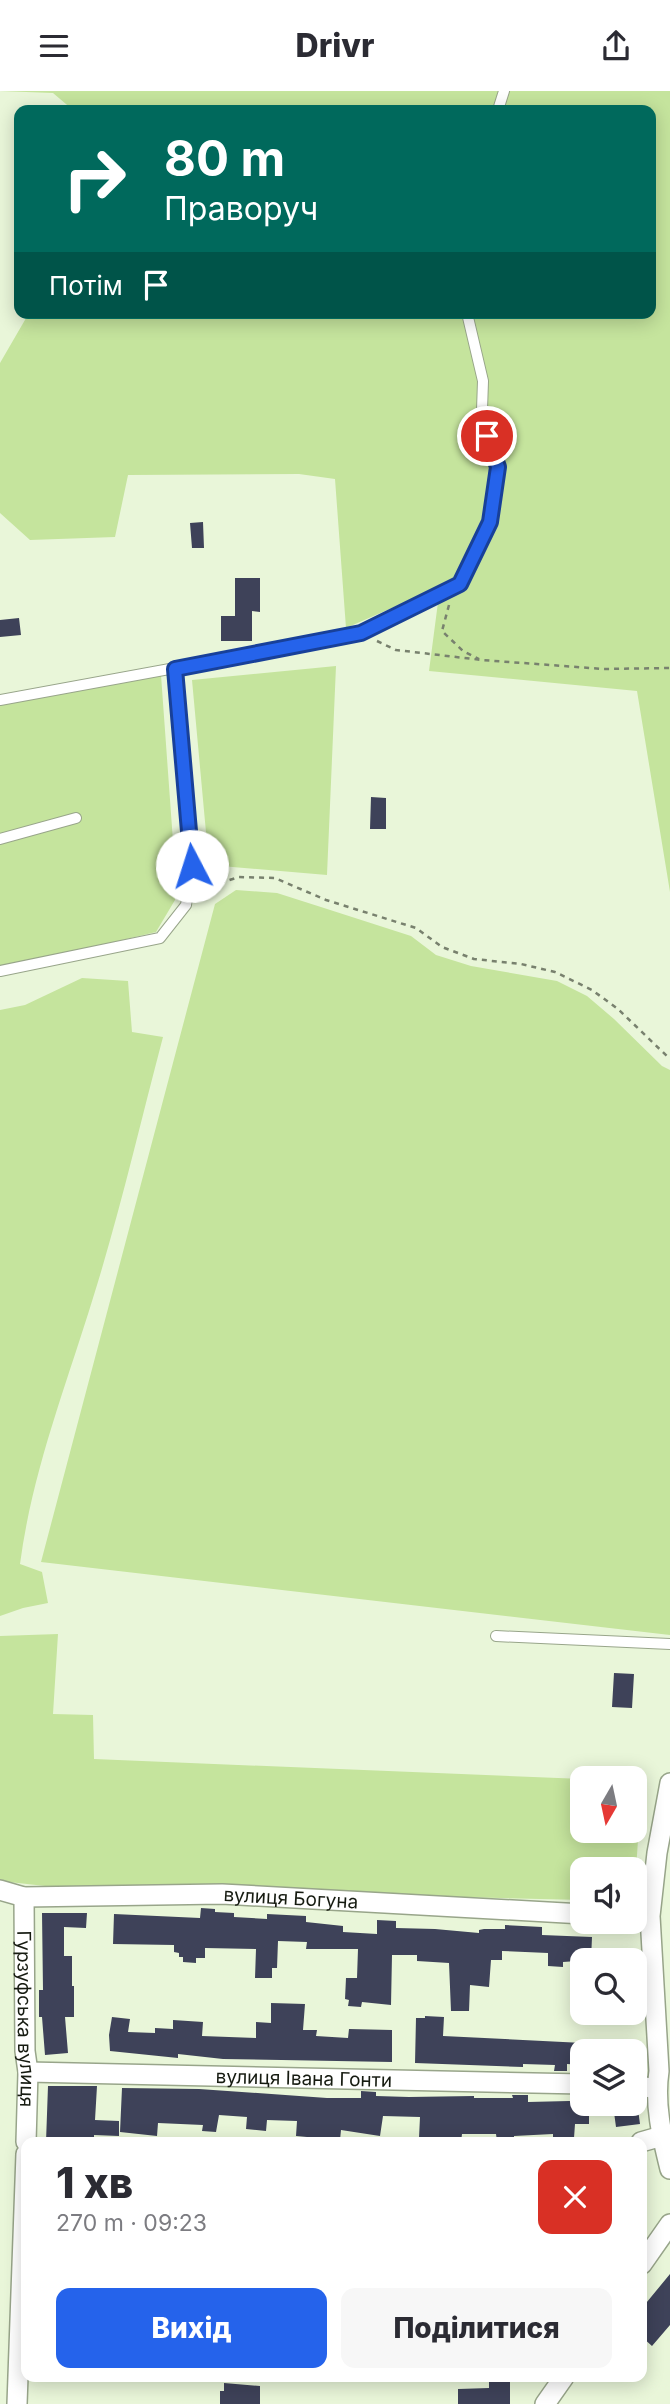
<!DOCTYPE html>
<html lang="uk">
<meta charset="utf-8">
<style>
:root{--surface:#fff;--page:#f7f7f7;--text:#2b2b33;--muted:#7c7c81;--accent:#2563eb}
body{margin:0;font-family:Inter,sans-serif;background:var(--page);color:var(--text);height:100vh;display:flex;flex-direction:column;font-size:26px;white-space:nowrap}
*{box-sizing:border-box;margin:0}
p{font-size:23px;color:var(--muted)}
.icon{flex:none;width:38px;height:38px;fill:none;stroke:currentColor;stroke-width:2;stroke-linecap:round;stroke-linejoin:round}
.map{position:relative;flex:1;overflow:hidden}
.details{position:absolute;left:21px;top:2046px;width:626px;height:245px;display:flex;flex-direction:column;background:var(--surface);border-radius:14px;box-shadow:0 4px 18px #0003}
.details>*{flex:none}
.guide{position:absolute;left:14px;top:14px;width:642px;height:214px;border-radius:14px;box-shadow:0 4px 18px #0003;background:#00695c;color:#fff;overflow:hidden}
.needle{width:46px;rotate:189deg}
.tools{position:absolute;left:570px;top:1675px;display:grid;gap:14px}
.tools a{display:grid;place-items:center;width:77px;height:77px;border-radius:14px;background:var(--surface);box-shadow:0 4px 18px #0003;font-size:35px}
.pin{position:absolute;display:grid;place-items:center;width:60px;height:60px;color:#fff;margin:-30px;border:4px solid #fff;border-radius:50%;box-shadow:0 2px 7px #0007}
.me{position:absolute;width:77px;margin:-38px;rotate:355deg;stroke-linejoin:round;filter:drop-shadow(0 0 5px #0008)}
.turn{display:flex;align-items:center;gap:24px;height:147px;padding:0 35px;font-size:32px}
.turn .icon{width:91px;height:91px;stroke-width:2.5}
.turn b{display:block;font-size:49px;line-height:60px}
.then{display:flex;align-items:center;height:66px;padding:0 35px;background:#0003;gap:14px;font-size:26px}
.round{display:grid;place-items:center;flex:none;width:74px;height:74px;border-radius:14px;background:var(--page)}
.summary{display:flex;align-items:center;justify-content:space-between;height:119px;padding:0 35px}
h1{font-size:42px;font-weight:800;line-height:52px}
.primary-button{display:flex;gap:14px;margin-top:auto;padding:14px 35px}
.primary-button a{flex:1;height:80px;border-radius:14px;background:var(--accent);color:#fff;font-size:28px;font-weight:800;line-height:80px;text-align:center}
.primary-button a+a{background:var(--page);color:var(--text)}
header{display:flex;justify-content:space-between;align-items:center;height:91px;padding:0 35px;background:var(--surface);font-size:32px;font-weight:800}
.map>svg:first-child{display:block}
.green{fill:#c5e49d}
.building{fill:#3e4259}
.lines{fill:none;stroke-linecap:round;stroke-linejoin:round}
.lane-casing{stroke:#98a58a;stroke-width:12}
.street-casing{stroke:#98a58a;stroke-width:22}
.path{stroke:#78816e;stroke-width:2.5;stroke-dasharray:5 5;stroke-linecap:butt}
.lane{stroke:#fff;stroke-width:10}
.street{stroke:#fff;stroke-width:19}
.route-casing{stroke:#184099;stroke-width:18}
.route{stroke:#2563eb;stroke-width:12}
.labels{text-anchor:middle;stroke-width:7;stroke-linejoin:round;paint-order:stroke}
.street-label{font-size:19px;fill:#161b11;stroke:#e9f6d9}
</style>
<header><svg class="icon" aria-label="menu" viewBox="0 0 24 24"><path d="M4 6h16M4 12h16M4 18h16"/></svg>Drivr<svg class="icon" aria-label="share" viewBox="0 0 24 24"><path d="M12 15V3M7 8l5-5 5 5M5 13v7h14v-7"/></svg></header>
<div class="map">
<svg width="670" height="2313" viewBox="0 0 670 2313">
<rect width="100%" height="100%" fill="#e9f6d9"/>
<path class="green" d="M0,0h670v801l-33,-201 -208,-20 11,-84 -94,41 -11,-149 -36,-5 -171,1 -13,62 -85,3 -30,-27v-150l29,-50h622v-203h-578l-20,-17z
M336,575l-9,209 -118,-10 -17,-185z
M161,584l14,194v31l-19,32 -156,37v-264z
M236,799l41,3 47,15 87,28 25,19 35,11 86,15 30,15 27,23 48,47 8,4v565l-629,-73 174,-658z
M82,887l46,3 4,51 31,5c-23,87 -43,175 -70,261 -27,88 -61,174 -73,266l22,8 6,31 -25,5 -23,8v-606l25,-5z
M58,1543l-5,80 40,1 1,44 489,20v52h52v-49h7l-7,102v-15h-52v31l-529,-13 -54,-6v-245z"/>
<path class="building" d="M203,431l1,26h-12l-2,-25z
M235,487h25v34l-8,-1v30h-31v-25h14z
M19,527l2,17 -21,2v-17z
M371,706l15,1v31h-16z
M614,1582l20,1 -2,34 -20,-1z
M201,1817l14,1v3l19,1v4l33,2v-5l39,2v6l37,4v6l34,2v-14l19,1v7l39,1 44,4v-3l5,-1h21v-4l37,2v8l50,2 -1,23 -28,2v5l-15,-1v-13l-46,-2v9h-11l-2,27 -19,-2 -1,26h-18l-2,-48 -32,-2v-6h-25l-1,50 -29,-3 -1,5 -13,-1 1,-6 -4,-1 1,-21h11l1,-29h-52l1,-7 -29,-1 -1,27h-5v10h-17l1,-29 -51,-1v10h-9v5l-13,-1v-5h-4v-4l-5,-1v-7l-61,-1 1,-30 86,4z
M42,1822h45l-1,15 -22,-1v29h8v30h2v31h-9l3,36 -23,2 -3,-38h-3v-27h4z
M271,1912l34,1 -2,26h14l-1,6 32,2 1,-9 43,1v32l-169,-3 -45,-5v4l-68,-7 -1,-16 3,-18 18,2 -2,13 27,1v-5l18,1v-9l30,2 -1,14 54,2v-16l15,1z
M425,1925l19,1 -1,19 140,7v22l-16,-1v7h-13l1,-6 -32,-1v3l-108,-4 1,-45h9z
M48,1995h49l-2,34 24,1v15l-25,-1v3h-19v4h-29z
M122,1997l77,1 128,9h34v-7l15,1v4l33,1 65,-1v2h39l-1,-3h16v7l41,-1 20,2v21h-14l-1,14h-21v-4l-39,2v6h-14l-3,-1 -1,-7h-34l-1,8h-10l-32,-4 1,-21 -37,-1 -3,20 -39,-6 -1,10h-22v-2l-22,-2 1,-15 -30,-1 -1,11 -20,-2 1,-12 -28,-2 -3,17 -14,-1 1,-6 -45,-2 -1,13 -37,-4z
M635,2011h2l3,22 -24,3 -3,-22z
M670,2183v51l-18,21 -10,-9v-29z
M489,2286h21v27h-52v-15l31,-1z
M224,2292l36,3v18h-40v-13h4z"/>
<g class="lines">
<defs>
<path id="lane" d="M498,19l6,-19
M0,609l361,-66 99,-50 30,-62 8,-55 -11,-31 -5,-26 1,-29 -16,-68
M0,748l76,-21
M0,880l160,-33 26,-33 6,-39 -17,-197
M496,1545l174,8"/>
<g id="street">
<path d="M670,1692l-13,70 -7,63 9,155c-5,33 3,66 11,98"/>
<path id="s1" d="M0,1799l24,7 198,-3 361,20"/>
<path id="s2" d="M24,1806l1,154 3,21 -2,70"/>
<path id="s3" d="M28,1981l555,12"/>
<path d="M635,1994l21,4"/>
<path d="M641,2051l21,-6"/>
<path d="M642,2173l28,-40"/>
<path d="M17,2313l9,-250"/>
<path d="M545,2313l19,-27"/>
</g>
</defs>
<use href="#lane" class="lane-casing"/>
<use href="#street" class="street-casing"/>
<path class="path" d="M449,514l-7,26 21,20 16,8
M377,550l19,9 86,10 122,9 66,-1
M202,800l5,-4 32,-10 36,1 51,22 90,28 26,19 32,12 47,5 34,8 37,18 26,19 52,50"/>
<use href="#lane" class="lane"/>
<use href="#street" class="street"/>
</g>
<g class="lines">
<defs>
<path id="route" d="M192,775l-17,-197 186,-36 99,-49 30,-62 8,-55 -11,-31"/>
</defs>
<use href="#route" class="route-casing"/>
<use href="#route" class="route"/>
</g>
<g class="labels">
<g class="street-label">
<text dy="7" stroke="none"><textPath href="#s1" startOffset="292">вулиця Богуна</textPath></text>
<text dy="7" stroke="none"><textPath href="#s2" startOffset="122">Гурзуфська вулиця</textPath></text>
<text dy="7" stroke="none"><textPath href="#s3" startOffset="276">вулиця Івана Гонти</textPath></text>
</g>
</g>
</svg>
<div class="tools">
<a><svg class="needle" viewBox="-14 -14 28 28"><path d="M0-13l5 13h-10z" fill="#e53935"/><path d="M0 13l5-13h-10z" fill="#7c7c81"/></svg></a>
<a><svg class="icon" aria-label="sound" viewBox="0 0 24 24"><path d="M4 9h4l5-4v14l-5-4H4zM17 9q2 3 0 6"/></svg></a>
<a><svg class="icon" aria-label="search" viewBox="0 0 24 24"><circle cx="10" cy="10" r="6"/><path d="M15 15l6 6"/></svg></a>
<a><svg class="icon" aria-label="layers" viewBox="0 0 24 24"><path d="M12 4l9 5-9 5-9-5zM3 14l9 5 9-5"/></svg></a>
</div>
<div class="pin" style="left:487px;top:345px;background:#d93025"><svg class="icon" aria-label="arrive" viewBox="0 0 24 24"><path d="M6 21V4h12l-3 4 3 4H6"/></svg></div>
<svg class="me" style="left:192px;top:775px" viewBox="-20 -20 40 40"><circle r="19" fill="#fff"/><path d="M0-13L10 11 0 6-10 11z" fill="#2563eb"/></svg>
<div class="guide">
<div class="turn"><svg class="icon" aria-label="right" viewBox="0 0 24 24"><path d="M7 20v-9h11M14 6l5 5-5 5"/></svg><div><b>80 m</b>Праворуч</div></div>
<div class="then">Потім<svg class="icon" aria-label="arrive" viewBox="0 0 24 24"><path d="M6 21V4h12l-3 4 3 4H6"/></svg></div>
</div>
<section class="details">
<div class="summary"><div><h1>1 хв</h1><p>270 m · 09:23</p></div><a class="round" style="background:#d93025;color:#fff"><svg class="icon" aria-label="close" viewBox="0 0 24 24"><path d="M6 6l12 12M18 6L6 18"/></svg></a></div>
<div class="primary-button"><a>Вихід</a><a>Поділитися</a></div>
</section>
</div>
